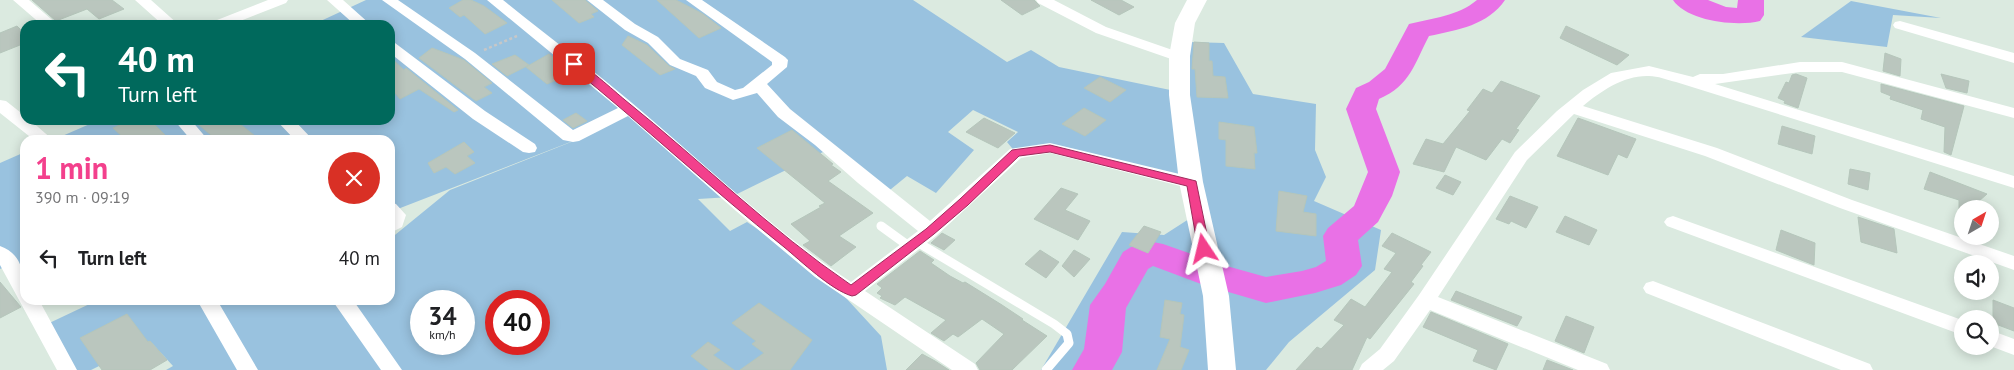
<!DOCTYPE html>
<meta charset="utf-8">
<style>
:root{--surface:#fff;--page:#f6f6f6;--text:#202124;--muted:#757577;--accent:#f3408c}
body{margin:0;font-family:"PT Sans",sans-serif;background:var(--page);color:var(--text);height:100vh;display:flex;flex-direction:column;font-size:19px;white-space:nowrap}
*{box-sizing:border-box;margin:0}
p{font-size:16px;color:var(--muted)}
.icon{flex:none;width:28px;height:28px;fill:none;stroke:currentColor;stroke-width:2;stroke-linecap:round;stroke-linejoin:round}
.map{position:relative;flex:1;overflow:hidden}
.details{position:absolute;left:20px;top:135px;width:375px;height:170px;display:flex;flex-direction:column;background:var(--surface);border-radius:15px;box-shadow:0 2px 12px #0003}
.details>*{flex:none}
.top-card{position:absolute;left:20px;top:20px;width:375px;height:105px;border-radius:15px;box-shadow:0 2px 12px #0003;background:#00695c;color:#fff;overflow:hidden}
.needle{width:32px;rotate:39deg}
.controls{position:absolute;left:1954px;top:200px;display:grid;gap:10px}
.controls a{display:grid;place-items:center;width:45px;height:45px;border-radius:50%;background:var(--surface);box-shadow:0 2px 12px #0003;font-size:25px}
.speed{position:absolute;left:410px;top:290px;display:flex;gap:10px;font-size:25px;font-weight:700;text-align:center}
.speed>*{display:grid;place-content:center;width:65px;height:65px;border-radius:50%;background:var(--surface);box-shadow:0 2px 12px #0003;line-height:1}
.speed small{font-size:12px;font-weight:400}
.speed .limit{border:8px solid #d22;background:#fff;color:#111}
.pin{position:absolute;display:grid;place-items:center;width:42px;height:42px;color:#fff;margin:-21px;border-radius:10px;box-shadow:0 2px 8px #0006}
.me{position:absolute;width:55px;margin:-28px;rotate:350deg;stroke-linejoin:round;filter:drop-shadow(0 0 4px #0008)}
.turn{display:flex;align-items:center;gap:18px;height:105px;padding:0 15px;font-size:22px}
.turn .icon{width:65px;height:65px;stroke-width:2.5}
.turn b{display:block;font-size:35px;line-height:42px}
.round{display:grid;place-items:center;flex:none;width:52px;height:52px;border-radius:26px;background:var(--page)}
.summary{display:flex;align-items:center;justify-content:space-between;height:85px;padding:0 15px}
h1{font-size:30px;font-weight:700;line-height:38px;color:var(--accent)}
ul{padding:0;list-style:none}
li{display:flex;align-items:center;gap:15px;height:75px;padding:0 15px}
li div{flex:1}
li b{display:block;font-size:19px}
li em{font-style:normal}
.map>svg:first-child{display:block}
.green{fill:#99c2df;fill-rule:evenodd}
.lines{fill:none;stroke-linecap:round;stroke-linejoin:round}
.river{fill:#e971e6;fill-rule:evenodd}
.building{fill:#bac6be;stroke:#b5c6bb}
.path{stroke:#c7c7c7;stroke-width:2.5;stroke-dasharray:3 2.5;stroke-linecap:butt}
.lane{stroke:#fff;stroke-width:9}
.street{fill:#fff;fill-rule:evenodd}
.secondary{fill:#fff;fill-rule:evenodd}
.route{fill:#f3408c;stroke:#9e2a5b}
</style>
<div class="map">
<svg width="2014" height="370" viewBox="0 0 2014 370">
<rect width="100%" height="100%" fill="#dbeae0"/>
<path class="green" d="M366,0h547l94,62 24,-12 28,17 121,25 9,-50 35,1 29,51 63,10 -1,46 11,27 -12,24 67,29 -6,40 -86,72 -23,28h-225l81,-138 42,3 28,-18v-34l-142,-35 -34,5 -9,-11 11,-10 -45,-22 -25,22 26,18 -38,43 -29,-17 -22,18 -62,-42 -92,45 -33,2 32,32 17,-9 75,50 59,64 6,34h-721l7,-4 -23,-25 -59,29h-24l-24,-44 55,-26h292v-61l60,-49 159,-63 -219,85v-72h-337l46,-20h291v-95h-78zM421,301h43v43h-43zM496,301h43v43h-43z
M1851,1l90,17 -48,-3 -6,32 -86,-10z
M25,152v139l-1,1 -13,-28 -11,5v-106z"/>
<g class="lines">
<path class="river" d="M1477,0h28c-17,25 -47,30 -76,36 -15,28 -18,49 -50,63l-3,10 24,63 -8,24 -14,26 -20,18 4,26 -6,9 -15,10 -26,8 -49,10 -65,-19 -48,-18 -5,3 -22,39 -4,44 -10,18h-40l12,-21 6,-44 15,-21 18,-32 13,-8 12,-3 15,3 60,21 43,12 36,-6 14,-4 10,-6 -3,-25 5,-8 26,-22 14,-34 -22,-63 10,-21 13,-6 16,-13 24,-45c24,-6 49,-8 68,-24z
M1673,0h35l18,7 11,1 1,-8h26v15l-4,6c-24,6 -73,0 -87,-21z"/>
</g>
<path class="building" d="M32,0h80l12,9 -25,10 -12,-10 -31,12z
M463,0h8l13,6 23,17 -22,11 -21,-19 -4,2 -11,-9z
M552,0h33l13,11 -7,3 3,3 -15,6z
M657,0h19l27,14 18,14 -22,10z
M1001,0h33l6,6 -18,9z
M1091,0h30l13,7 -15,8z
M17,26l8,8v9l-25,10v-20z
M1566,26l63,29 -12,10 -57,-27z
M628,36l19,9 22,21 6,3 -15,6 -38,-30z
M1194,42l15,1v18h3l1,15 12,1 3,21 -31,-1 -2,-28h-3z
M432,48l32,12 28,23 -8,4 8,6 -16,8 -57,-43z
M1885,53l16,6 -1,17 -17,-5z
M549,54l13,10 -7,3 11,9 -19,8 -21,-17z
M515,55l14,10 -22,11 -15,-12z
M390,57l14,13 2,-2 52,42 -4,2 -35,-23 -19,10 -10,-12z
M1796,74l11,4 -9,30 -14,-5 1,-2 -7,-3 8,-16 3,1 3,-8z
M1941,74l28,7 -2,12 -21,-5z
M1100,77l26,13 -16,12 -26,-14z
M1501,81l39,15 -24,33 3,1 -9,13 -8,-4 -16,21 -30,-13 -12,25 -31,-8 13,-25 17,5 27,-33 -3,-1 16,-21 9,4z
M1881,84l83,22 -13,49 -7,-3 1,-25 -24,-8 2,-9 -33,-11 1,-3 -10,-4z
M1084,108l22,12 -21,16 -23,-12z
M576,113l11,8 -14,7 -10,-8z
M984,118l31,15 -17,15 -32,-16z
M1578,118l58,21 -9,19 -9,-4 -10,21 -51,-19z
M130,120h20l20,20h-44l-13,-12z
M193,120h42l25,20h-43z
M1219,122l35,5 3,26h-3l1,16 -29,-3v-26l-7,-1z
M1782,126l33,10 -3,18 -34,-10z
M792,130l41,34 -2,1 10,7 -13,9 45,32 -34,23 17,11 -25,19 -28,-21 7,-4 -19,-17 30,-17 -2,-1 6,-3 -68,-55z
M464,142l10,10 -7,4 8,7 -20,11 -9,-7 -12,6 -6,-10z
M1850,169l20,4 -2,17 -20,-6z
M1930,172l57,22 -17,15h-11v-9l-35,-11z
M1445,175l16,7 -8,13 -17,-7z
M1061,188l17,6 -13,16 25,11 -12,19 -44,-21z
M1279,191l28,5 -4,16 13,2v22l-40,-5z
M1510,196l28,11 -12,21 -15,-7 -2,3 -13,-5z
M1565,216l32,14 -8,15 -33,-13z
M1858,217l36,12 3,24 -36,-11z
M1144,226l17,6 -13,21 -19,-8z
M1781,230l34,13 -1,22 -38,-15z
M942,233l13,7 -11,10 -13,-7z
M1392,233l39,19 -10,13 2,1 -12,16 3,2 -44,55 -3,-2 -15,33h-56l21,-23 4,2 23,-24 -10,-5 17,-21 14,8 27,-35 -8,-3 12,-16 -14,-7z
M1040,250l19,12 -13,16 -21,-14z
M1074,250l16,9 -16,18 -12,-11z
M920,251l14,9 -3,3 19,13 13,7 2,-1 37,23 21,14 -1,1 25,16 -35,34h-32l-4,-7 28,-29 -22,-15 -24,18 -5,-3 -9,7 -13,-8 15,-13 -41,-23 -10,8 -15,-7 2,-2 -5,-3 5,-5 -5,-4z
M0,282l21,25 -21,11z
M1456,291l66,26 -5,9 -66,-26z
M1165,300l17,3 -2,11 4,1 -4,32 9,3 -8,20h-24l13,-31 -10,-2z
M1993,300l21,8v23l-21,-8z
M759,303l53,37 -22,30h-50l24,-17 -12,-9 4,-3 -24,-18z
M1431,312l77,32 -12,26 -23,-9 5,-11 -55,-23z
M127,314l21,28 2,-1 17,19 -17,10h-48l-22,-32z
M1566,316l28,11 -10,26 -29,-12z
M708,342l12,8 -7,5 21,15h-25l-18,-14z
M922,354l13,7 14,9h-43z
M1547,360l26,10h-30z"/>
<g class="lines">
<path class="path" d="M484,50l33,-14"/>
<path class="lane" d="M881,226l29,21
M917,242l137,82 13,10 2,9 -23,27"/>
<path class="street" d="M13,0h16l29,25h-16z
M135,0h16l28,25h-16z
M268,0h20l-2,3 -56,22h-20l2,-3z
M327,0h16l28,25h-16z
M382,0h16l77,53 98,77 45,-22 -131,-108h16c47,38 96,74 142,114 67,57 132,119 206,168l67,-51 -60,-48 -43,-38 -37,-28 -21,-24 -24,7 -28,-12 -9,-12 -26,-11 -22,-22 -23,-13 -38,-30h16l32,24 23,13 22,22 28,11 9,12 18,8 8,-2 29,-23v-3l-86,-62h16l83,57 3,3 -1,7 -20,17 23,25 140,112 80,-72 6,-1 34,-5 142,34 6,2 3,4 -3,4 -6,2 -142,-36 -29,5 -85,78 -71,55 110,73 3,6h-26l-137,-93 -79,-66 -108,-95 -49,25 -6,1 -10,-2 -98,-81z
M1036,0h18l52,27 78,27 3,3 -3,3h-10l-78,-27 -58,-30z
M1900,21l114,32v10l-119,-35 -2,-3 2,-3z
M390,41l5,2 90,68 50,33 2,4 -2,4 -6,1 -6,-1 -50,-33 -83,-66z
M1800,62h42l172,46v10l-172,-46h-42l-85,12 299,92v12l-338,-106c-9,-2 -18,-6 -27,-6 -25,-1 -48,15 -66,30l134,42 135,52 162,56v14l-174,-62 -135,-52 -131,-42 -47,46 -89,137 169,67 3,6h-32l-148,-60 -36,51 -11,9h-24l3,-6 18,-15 39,-54 96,-143 42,-41 26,-21 28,-17 38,-7 44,11 7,-3h23z
M0,100l6,1 19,15v4h5l23,20h-19l-34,-27z
M174,120h17l17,20h-17z
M276,120h18l19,20h-18z
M390,202l6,2 10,11 -4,12 -12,6z
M1673,216l289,104v15l-295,-109 -3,-4 3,-4z
M0,246c24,8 25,33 25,54h14l38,70h-20l-57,-105z
M1653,281l217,83 3,6h-32l-195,-77 -3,-5 3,-5z
M197,300h20l41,70h-21z
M332,300h21l49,70h-21z
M1990,330l24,9v16l-24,-9z"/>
<path class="secondary" d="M1187,0h20l-12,23 -5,33v39l13,87 26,114 7,74h-28l-5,-74 -24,-114 -10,-87v-39l6,-33z"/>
</g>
<path class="route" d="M574,61c11,3 40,30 51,39 76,61 145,130 226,185l75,-56 34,-30 52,-49 38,-5 146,36 14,68 -6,5 -6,-5 -11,-63 -137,-34 -31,4 -51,49 -34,29 -78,61 -4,1c-21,-6 -51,-35 -68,-49 -73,-58 -141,-122 -214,-181v-4z"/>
</svg>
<div class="controls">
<a><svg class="needle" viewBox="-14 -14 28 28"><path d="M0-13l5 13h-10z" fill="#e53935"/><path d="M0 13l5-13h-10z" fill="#757577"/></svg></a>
<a><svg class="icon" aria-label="sound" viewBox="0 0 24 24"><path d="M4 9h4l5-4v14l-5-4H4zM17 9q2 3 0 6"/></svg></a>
<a><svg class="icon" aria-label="search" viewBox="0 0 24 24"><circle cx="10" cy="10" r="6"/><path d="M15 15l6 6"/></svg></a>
</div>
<div class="speed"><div>34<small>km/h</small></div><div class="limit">40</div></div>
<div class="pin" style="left:574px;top:64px;background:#d93025"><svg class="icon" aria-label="arrive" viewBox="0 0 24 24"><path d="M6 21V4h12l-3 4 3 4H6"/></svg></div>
<svg class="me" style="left:1204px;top:249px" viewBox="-20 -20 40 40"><path d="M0-17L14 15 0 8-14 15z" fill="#f3408c" stroke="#fff" stroke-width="4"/></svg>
<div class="top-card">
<div class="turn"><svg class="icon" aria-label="left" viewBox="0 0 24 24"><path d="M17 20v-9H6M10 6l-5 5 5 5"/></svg><div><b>40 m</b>Turn left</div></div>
</div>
<section class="details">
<div class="summary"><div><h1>1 min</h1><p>390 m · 09:19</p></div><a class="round" style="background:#d93025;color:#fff"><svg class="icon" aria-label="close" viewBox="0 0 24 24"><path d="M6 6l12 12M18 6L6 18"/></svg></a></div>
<ul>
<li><svg class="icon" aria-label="left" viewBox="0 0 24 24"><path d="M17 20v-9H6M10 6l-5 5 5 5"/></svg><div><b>Turn left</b></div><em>40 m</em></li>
</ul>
</section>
</div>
